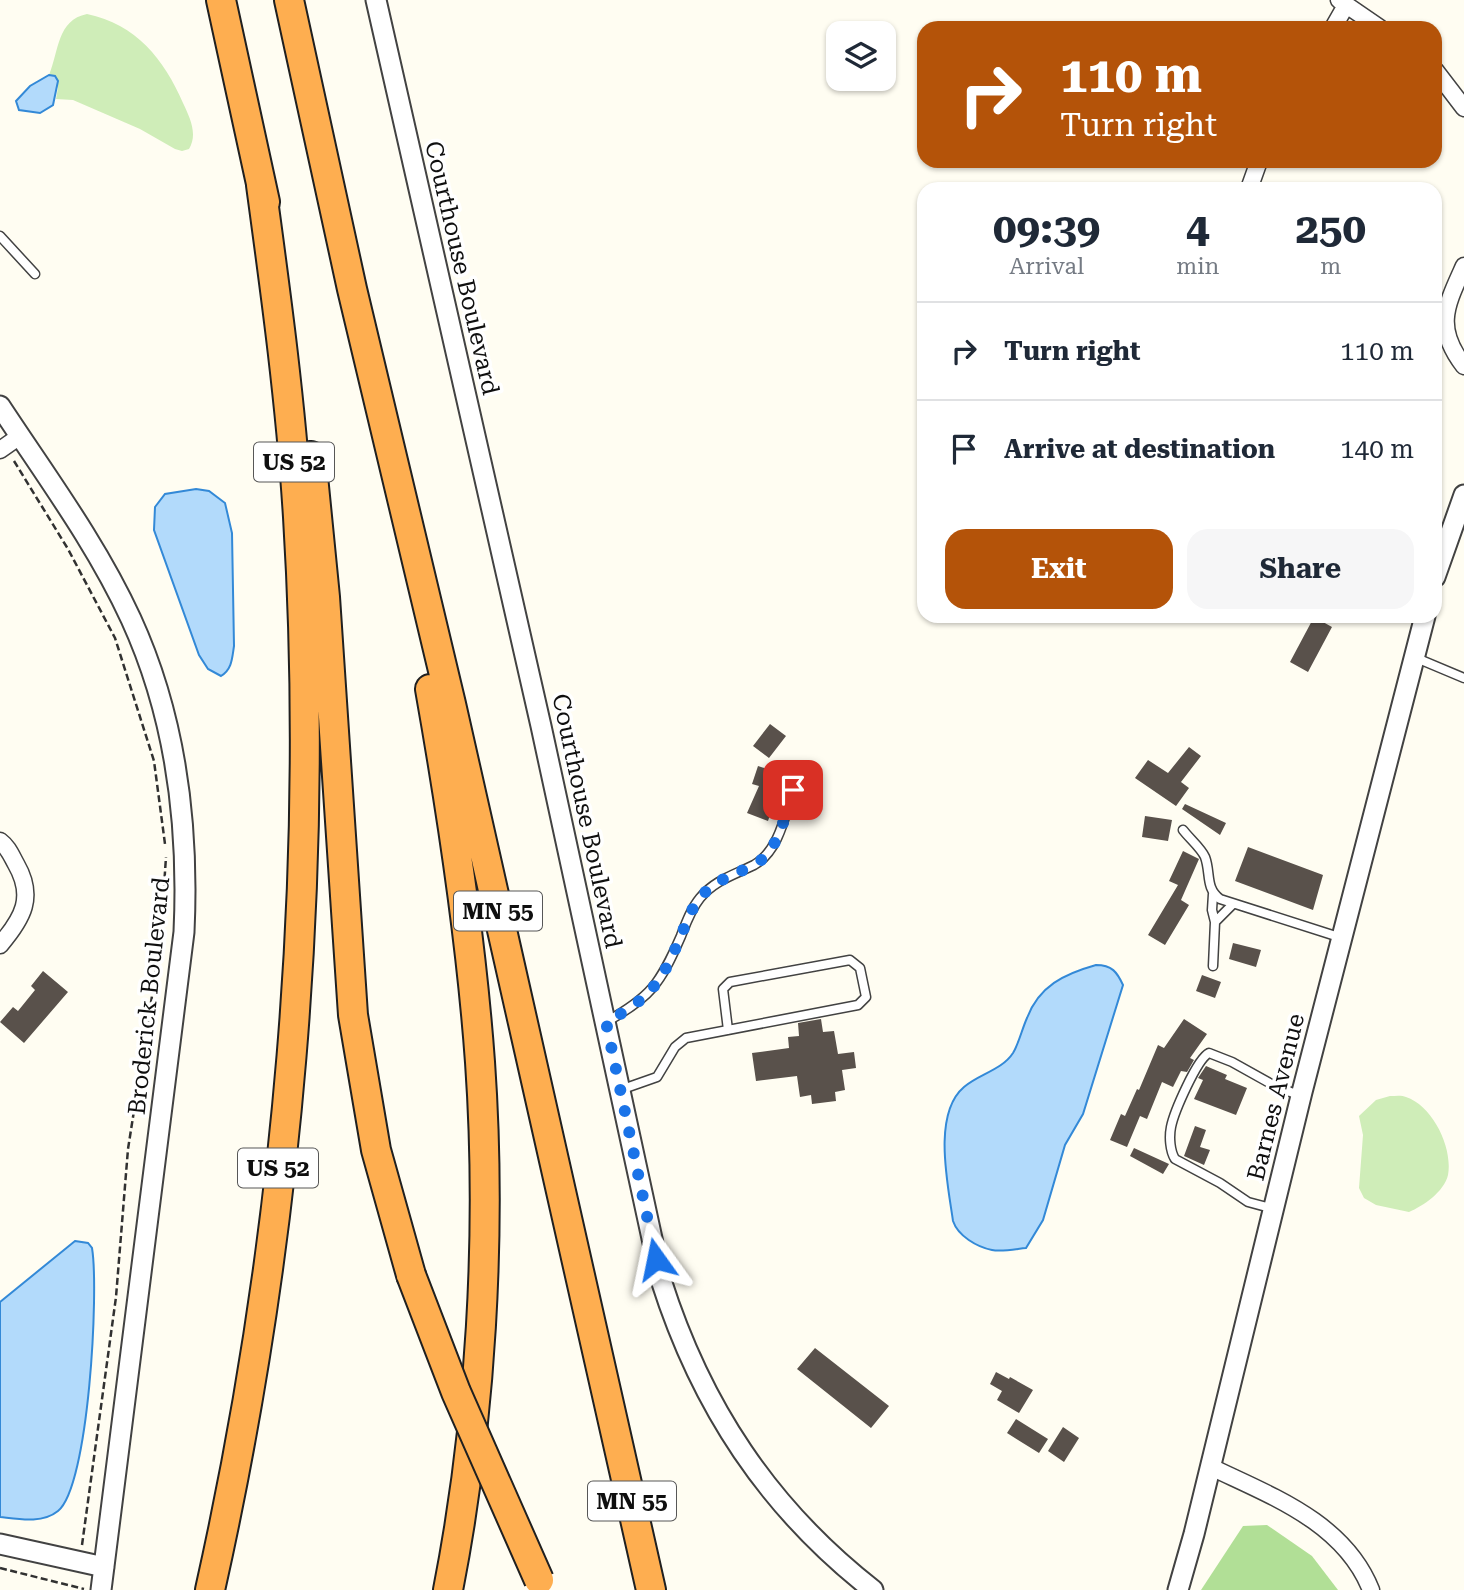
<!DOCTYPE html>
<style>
:root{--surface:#fff;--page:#f6f6f7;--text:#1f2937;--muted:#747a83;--line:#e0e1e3;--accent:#b45309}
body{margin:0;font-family:"Roboto Serif",serif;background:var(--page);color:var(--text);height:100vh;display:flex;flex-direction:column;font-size:26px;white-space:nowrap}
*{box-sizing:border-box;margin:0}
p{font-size:23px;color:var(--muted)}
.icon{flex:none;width:38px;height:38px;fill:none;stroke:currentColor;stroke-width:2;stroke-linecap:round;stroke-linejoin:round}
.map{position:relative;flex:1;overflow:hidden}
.side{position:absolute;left:917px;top:182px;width:525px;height:441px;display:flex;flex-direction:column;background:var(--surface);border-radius:21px;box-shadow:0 2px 5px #0004}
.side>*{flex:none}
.top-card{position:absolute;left:917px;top:21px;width:525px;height:147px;border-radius:21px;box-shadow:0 2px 5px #0004;background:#b45309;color:#fff;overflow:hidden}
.fabs{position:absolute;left:826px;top:21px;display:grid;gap:14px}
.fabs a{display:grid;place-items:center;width:70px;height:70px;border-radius:14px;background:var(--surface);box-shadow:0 2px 5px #0004;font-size:35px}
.pin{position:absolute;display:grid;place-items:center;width:60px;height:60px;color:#fff;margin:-30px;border-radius:14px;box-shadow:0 4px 10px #0006}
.me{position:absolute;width:77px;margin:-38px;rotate:348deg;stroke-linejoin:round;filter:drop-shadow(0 0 5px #0008)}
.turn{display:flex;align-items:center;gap:24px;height:147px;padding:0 28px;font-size:32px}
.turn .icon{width:91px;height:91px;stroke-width:2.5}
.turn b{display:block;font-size:49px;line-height:60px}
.eta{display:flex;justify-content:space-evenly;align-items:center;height:119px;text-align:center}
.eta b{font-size:42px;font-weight:700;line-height:49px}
.cta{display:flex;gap:14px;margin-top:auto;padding:14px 28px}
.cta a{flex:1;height:80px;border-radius:21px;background:var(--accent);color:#fff;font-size:28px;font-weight:700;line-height:80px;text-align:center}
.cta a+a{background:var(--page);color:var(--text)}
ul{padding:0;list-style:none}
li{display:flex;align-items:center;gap:21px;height:98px;padding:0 28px;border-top:2px solid var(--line)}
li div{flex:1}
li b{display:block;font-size:26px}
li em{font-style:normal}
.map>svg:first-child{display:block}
.green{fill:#cfedb8}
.forest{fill:#b1df96}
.water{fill:#b2dafb;stroke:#3389d7;stroke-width:2}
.building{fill:#59514b}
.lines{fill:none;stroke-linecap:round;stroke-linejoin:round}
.service-casing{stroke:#424242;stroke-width:11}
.minor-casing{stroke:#424242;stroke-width:19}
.tertiary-casing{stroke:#424242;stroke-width:23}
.motorway-casing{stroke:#202020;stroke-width:32}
.path{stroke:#313131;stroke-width:2.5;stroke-dasharray:7 3.5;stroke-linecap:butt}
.service{stroke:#fff;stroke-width:8}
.minor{stroke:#fff;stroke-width:16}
.tertiary{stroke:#fff;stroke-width:19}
.motorway{stroke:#feae50;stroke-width:28}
.motorway-bridge-casing{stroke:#202020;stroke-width:32;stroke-linecap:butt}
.motorway-bridge{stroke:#feae50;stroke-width:28}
.route{stroke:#1a73e8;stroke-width:12;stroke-dasharray:0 21.6}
.labels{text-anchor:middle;stroke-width:7;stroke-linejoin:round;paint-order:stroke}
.shield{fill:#fff;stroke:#575757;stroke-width:2}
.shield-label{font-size:23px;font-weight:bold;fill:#0f0f0f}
.street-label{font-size:24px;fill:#0f0f0f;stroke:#fff}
</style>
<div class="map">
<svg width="1464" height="1590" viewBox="0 0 1464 1590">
<rect width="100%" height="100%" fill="#fffdf2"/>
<path class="green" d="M87,14c49,10 77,45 96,89 7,15 15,31 6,46l-7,2 -7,-2 -35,-20 -67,-29 -17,-1 2,-11 -3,-12 -6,-1c10,-24 8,-55 38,-61z
M1390,1096c5,0 12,-1 16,1 27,9 47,51 42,78 -4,17 -25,31 -39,37l-33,-7 -12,-7 -5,-10 4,-53 -4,-19 17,-16z"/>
<path class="forest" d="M1267,1525l45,31 26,34h-137l42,-64z"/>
<path class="water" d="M49,75l6,1 3,5 -5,24 -13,8 -21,-3 -3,-9 14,-15z
M196,489l13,2 16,12 7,30 2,113c-2,13 -2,23 -13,30l-13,-7 -9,-14 -45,-125 1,-23 10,-13z
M1096,965c16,0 21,7 27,20l-40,129 -18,31 -22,75 -17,28c-10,1 -24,4 -34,2 -15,-3 -34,-14 -39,-29 -5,-36 -21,-107 11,-134 15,-13 38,-17 49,-34 6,-10 9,-24 14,-35 12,-32 37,-44 69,-53z
M75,1241l13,2 4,5c7,42 -3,238 -34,263 -16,13 -40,8 -58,6v-215z"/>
<path class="building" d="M1314,617l18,10 -24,45 -18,-10z
M770,724l16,12 -17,22 -16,-12z
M1189,747l12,9 -20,26 8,6 -13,18 -41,-28 13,-18 20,13z
M758,766l18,6 -9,28 7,3 -6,18 -21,-8 12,-27 -7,-2z
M1185,804l41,19 -6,12 -38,-26z
M1145,816l27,4 -4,21 -26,-4z
M1248,847l75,28 -10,35 -78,-29z
M1183,851l16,8 -18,41 8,5 -24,40 -17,-10 30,-50 -9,-4z
M1233,943l28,7 -5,17 -27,-8z
M43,971l25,21 -44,51 -24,-21 13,-15 5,4 17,-21 -4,-4z
M1202,975l19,7 -6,16 -19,-7z
M821,1019l2,13 11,-1 4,23 16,-2 2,16 -14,2 3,20 -10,2 1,9 -24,3 -1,-9 -11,2 -3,-21 -41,5 -4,-28 37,-5 -1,-11 11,-1 -1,-13z
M1184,1019l23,15 -17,24 4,2 -7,12 -6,-1 -8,16 -11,-5 -15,37 -7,-3 -13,31 -17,-7 11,-26 4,2 12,-27 2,1 19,-45 6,3z
M1206,1066l21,9 -2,4 22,9 -11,27 -42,-16 9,-19 -5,-2z
M1195,1126l11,4 -6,17 10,3 -6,15 -20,-9z
M1134,1148l35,16 -6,10 -33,-18z
M815,1348l74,58 -18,22 -74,-59z
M996,1372l13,7 1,-2 23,13 -14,23 -22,-13 5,-9 -12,-7z
M1016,1419l32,20 -9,14 -32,-20z
M1063,1427l16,11 -15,24 -16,-11z"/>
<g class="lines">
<defs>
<path id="service" d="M0,236l35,38
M1414,657l50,21
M1183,830c6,8 18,18 22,27 6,16 0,31 15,42l122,39
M1213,894l-1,16 3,12
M1213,966l2,-44 17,-17
M606,1022c45,-25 54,-38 75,-86 5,-13 10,-27 19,-38 15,-18 34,-23 54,-33 25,-14 31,-50 39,-74
M620,1090l37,-13 18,-30 11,-9 172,-33 8,-8 -6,-29 -10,-8 -120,22 -7,7 5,41
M1274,1209l-26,-7 -28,-19 -45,-24c-5,-8 -6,-22 -4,-32 3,-15 26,-68 38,-74l23,9 43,24 26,10"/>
<path id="minor" d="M1339,0l41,28
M1333,28l12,-21
M1435,70l29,38
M1249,189l10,-28
M1464,266c-18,40 -30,61 0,100
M0,450l20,-14
M0,841c8,6 11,14 16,23 19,33 7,54 -16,81
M1211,1467c60,29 133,55 160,123"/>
<path id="tertiary" d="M376,0l165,726 120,554c40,126 107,228 212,310
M0,406c46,70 96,137 131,213 45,98 58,206 53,313l-83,658
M1435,577l29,-82
M0,1544l104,23
M1178,1590l16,-56 108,-442 123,-476"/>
<path id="motorway" d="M221,0l44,202
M289,0l63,289 99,415 200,886
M311,456l14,141 28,418 23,135 35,125
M430,689c22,124 41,248 50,373 12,171 1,360 -32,528
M210,1590c78,-348 110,-717 88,-1073 -7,-112 -22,-222 -37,-332"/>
</defs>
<use href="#service" class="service-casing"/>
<use href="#minor" class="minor-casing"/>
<use href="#tertiary" class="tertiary-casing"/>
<use href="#motorway" class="motorway-casing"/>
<path class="path" d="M14,461l54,88 47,89 39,123 11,83
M82,1545l34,-248 12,-148 32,-204 6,-88
M0,1568l84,21"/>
<use href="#service" class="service"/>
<use href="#minor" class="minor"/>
<use href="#tertiary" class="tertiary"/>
<use href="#motorway" class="motorway"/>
<defs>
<path id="motorway-bridge" d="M411,1275l45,117 83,188"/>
</defs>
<use href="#motorway-bridge" class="motorway-bridge-casing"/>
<use href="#motorway-bridge" class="motorway-bridge"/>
</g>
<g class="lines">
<path class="route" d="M656,1259l-50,-237c45,-24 55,-39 75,-86 5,-13 10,-27 19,-38 14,-18 34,-23 54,-33 25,-14 31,-50 39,-75"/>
</g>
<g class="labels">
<g class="shield">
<rect x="254" y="442.5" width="80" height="39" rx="5"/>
<rect x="454" y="891.5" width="88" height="39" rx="5"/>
<rect x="238" y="1148.5" width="80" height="39" rx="5"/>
<rect x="588" y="1481.5" width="88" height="39" rx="5"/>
</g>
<g class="shield-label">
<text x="294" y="470">US 52</text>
<text x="498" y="919">MN 55</text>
<text x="278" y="1176">US 52</text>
<text x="632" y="1509">MN 55</text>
</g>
<g class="street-label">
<text transform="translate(462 268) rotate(77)" y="8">Courthouse Boulevard</text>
<text transform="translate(587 821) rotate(78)" y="8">Courthouse Boulevard</text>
<text transform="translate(149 996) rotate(-84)" y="8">Broderick Boulevard</text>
<text transform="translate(1276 1097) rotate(-76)" y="8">Barnes Avenue</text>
</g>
</g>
</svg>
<div class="fabs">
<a><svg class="icon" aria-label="layers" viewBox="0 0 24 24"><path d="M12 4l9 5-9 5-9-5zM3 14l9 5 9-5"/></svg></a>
</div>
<div class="pin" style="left:793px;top:790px;background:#d93025"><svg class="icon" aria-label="arrive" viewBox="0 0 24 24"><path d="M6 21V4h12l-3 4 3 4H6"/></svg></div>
<svg class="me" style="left:656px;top:1259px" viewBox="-20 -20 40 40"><path d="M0-17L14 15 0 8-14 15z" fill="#1a73e8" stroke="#fff" stroke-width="4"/></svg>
<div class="top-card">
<div class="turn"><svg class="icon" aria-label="right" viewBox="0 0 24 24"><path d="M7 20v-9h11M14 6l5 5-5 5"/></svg><div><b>110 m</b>Turn right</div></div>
</div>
<section class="side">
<div class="eta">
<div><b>09:39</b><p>Arrival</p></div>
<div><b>4</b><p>min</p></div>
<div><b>250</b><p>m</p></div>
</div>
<ul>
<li><svg class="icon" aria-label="right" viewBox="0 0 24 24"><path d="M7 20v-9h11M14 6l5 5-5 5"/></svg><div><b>Turn right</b></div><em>110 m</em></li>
<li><svg class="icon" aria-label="arrive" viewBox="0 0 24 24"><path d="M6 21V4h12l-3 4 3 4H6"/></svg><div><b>Arrive at destination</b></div><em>140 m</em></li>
</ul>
<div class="cta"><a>Exit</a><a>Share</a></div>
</section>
</div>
